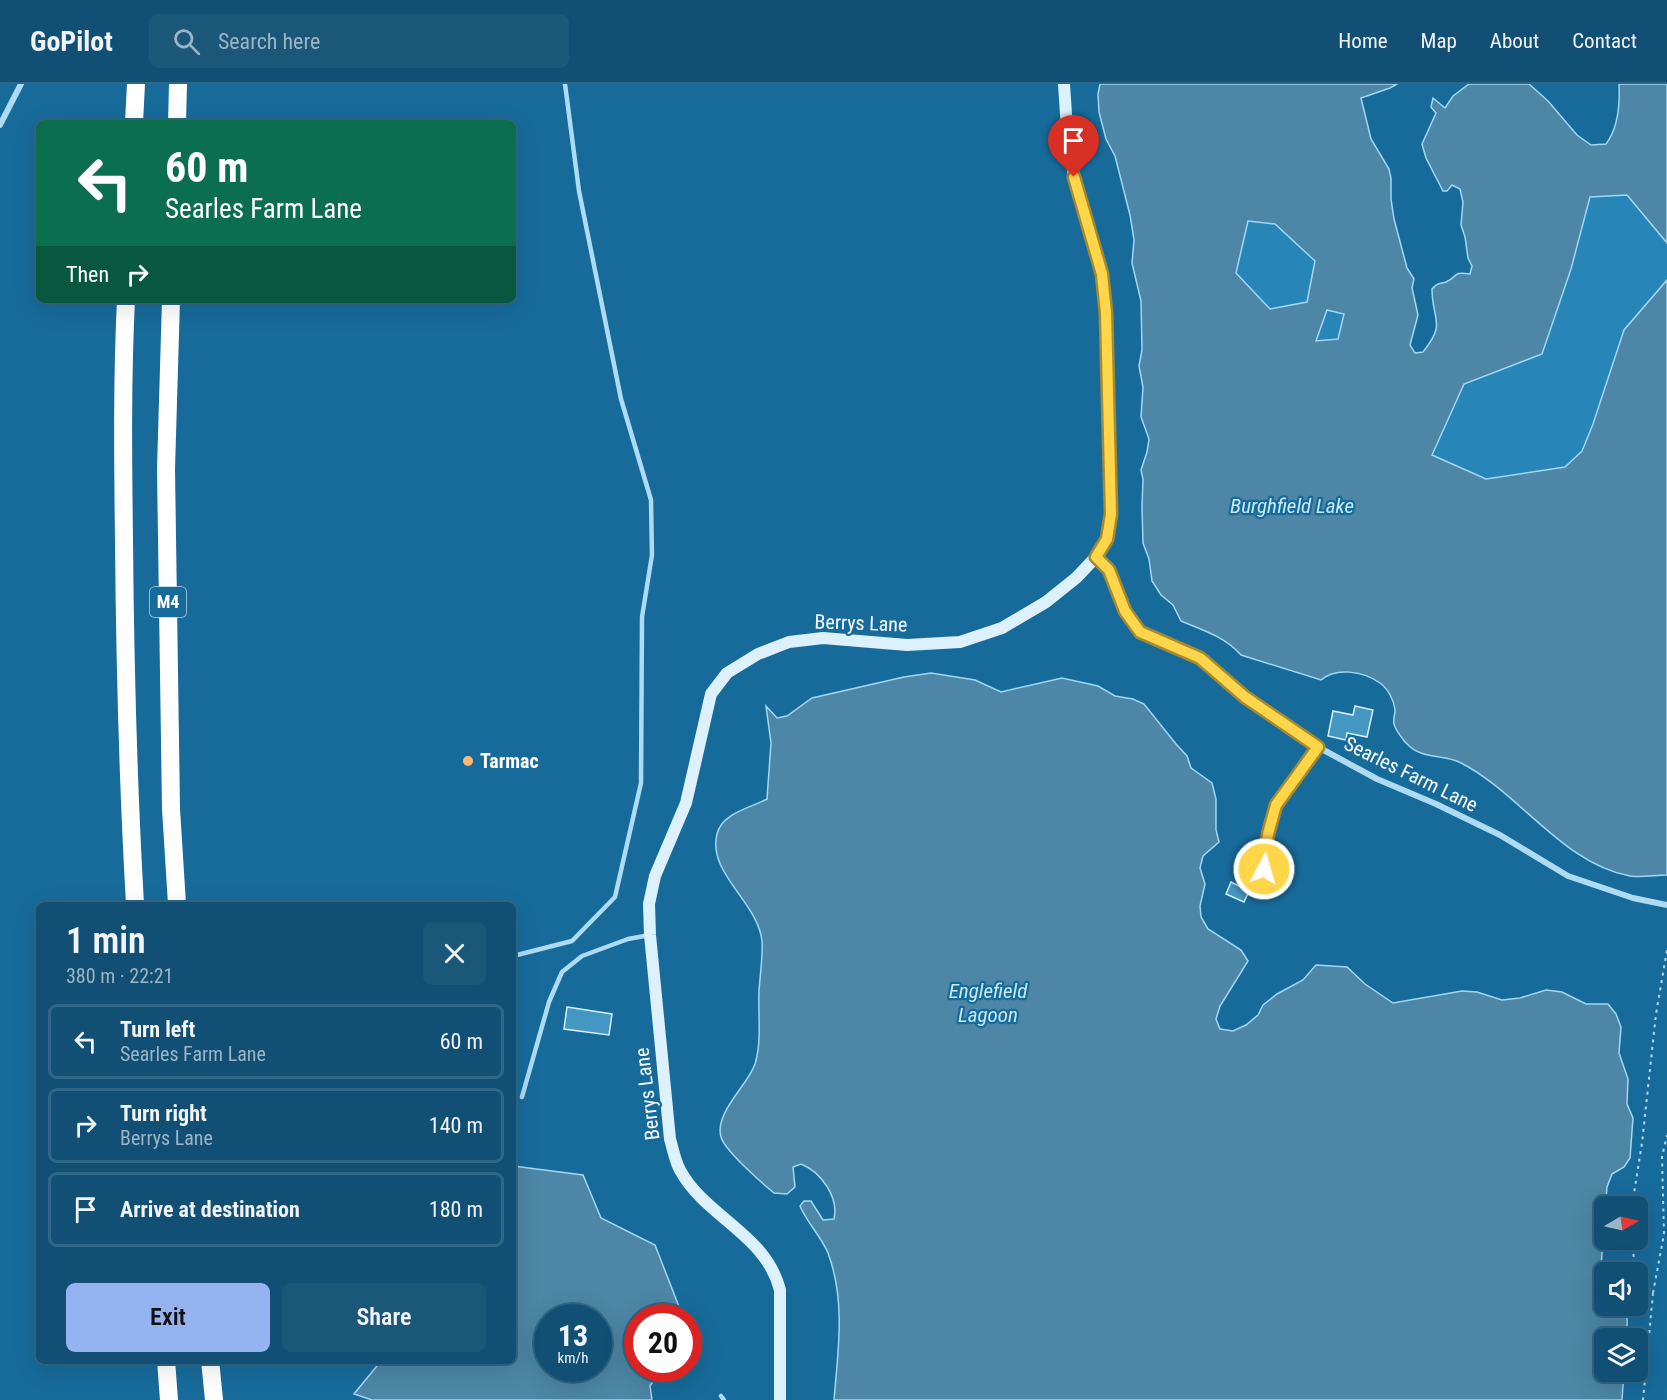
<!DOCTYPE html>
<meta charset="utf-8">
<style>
:root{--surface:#115074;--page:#1a5779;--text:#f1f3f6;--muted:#9cb5c5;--line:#306786;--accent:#95b2f1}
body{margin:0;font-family:"Roboto Condensed",sans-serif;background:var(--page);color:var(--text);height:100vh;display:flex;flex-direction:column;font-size:22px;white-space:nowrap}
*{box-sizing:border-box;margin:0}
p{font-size:20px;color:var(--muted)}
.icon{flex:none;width:33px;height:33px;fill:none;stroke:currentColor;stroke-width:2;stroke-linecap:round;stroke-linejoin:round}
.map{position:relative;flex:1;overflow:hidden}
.drawer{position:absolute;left:36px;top:818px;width:480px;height:462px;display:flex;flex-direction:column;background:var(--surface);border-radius:9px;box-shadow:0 6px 24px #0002,0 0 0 2px var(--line)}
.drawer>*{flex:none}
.top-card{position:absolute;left:36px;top:36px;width:480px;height:183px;border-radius:9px;box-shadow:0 6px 24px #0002,0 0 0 2px var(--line);background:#0b6e4f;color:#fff;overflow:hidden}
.needle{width:39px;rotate:81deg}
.buttons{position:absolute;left:1594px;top:1112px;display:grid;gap:12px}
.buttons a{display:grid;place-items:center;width:54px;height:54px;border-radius:9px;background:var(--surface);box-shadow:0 6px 24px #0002,0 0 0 2px var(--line);font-size:30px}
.speed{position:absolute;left:534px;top:1220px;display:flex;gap:12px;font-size:30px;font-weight:700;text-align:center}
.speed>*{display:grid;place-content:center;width:78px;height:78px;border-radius:50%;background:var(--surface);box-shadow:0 6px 24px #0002,0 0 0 2px var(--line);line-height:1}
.speed small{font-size:15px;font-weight:400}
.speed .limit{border:9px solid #d22;background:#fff;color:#111}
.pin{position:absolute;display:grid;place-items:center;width:51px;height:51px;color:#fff;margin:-62px -26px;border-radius:50% 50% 50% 0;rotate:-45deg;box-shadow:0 0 6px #0007}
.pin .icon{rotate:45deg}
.me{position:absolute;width:66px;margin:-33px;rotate:6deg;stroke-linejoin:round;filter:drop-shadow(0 0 4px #0008)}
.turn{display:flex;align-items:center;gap:21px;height:126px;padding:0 30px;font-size:27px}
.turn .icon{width:78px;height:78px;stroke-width:2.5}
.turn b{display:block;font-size:42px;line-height:51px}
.then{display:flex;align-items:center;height:57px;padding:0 30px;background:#0003;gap:12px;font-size:22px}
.round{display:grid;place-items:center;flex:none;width:63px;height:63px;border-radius:9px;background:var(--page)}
.overview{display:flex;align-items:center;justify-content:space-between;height:102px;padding:0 30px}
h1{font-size:36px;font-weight:600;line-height:45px}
.cta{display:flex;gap:12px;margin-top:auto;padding:12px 30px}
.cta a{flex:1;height:69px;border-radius:9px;background:var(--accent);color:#111;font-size:24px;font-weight:600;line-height:69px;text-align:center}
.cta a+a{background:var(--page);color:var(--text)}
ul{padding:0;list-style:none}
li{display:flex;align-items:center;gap:18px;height:75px;margin:0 12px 9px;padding:0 18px;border:3px solid var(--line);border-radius:9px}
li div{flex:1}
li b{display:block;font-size:22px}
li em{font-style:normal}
header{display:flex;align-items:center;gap:36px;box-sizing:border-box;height:84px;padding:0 30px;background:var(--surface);border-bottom:2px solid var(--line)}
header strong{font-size:28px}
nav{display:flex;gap:33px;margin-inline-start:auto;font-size:21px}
.search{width:420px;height:54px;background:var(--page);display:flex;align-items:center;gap:15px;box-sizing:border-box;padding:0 21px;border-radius:9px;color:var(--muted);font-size:22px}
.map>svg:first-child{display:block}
.green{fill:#2785b8}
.water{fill:#4d86a6;stroke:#a0d8f4;stroke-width:1.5;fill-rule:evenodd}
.building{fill:#4496c3;stroke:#d5effc;stroke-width:1.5}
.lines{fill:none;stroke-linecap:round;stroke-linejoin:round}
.path{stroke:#aedaf2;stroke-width:2;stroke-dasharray:3 4.5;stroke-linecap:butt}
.lane{stroke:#aedaf2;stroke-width:4.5}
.street{stroke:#aedaf2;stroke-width:6}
.secondary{stroke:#dcf1fc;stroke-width:12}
.highway{stroke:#fff;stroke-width:18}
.route-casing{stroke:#a68a30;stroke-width:15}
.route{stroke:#ffd54a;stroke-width:10}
.poi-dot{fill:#ffb86f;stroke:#176b9b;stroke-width:2}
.labels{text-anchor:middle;stroke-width:4.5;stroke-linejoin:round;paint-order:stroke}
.shield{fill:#176b9b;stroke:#b9d3e1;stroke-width:1.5}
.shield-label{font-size:18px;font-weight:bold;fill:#fff}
.street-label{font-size:20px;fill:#fff;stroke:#176b9b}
.poi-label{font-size:20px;font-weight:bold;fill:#fff;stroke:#176b9b;text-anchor:start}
.water-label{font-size:21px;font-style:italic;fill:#c8e9f9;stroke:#176b9b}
</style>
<header>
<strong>GoPilot</strong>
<div class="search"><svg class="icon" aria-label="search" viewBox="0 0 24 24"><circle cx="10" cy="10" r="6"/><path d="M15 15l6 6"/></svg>Search here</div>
<nav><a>Home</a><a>Map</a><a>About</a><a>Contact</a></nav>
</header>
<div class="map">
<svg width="1667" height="1316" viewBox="0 0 1667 1316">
<rect width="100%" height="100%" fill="#176b9b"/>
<path class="green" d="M1627,111l40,48v37l-43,50 -31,94 -12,27 -16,16 -79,12 -54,-23 32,-72 78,-30 29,-85 19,-72z
M1248,137l27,2 40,39 -8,40 -37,7 -34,-36z
M1327,225l17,5 -6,25 -22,2z"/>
<path class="water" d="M1100,0h297l-7,4 -29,10 10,41 18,30 2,9v21l3,20 13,49 7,11 -2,9 6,27 -8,30 5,8 8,-1c24,-30 9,-31 9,-63 5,-6 7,-5 14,-7 12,-5 6,-11 24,-8l2,-8 -4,-8 -3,-21 -4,-12 2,-23 -3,-13 -8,-4 -5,6h-4l-17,-33 -4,-14 14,-31 -5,-6 2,-9 12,10 8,-12 16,-12h60l19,17 29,34 14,10 15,-1c13,-17 14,-40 13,-60h48v159l-40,-48 -37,2 -19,72 -29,85 -78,30 -32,71 54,24 79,-12 17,-16 11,-27 31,-94 43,-50v595c-12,0 -25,3 -37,1 -67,-12 -110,-83 -169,-113 -19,-10 -38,-2 -55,-20 -4,-5 -11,-13 -12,-19 -1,-5 1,-9 1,-14 -1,-10 -7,-21 -15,-27 -17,-12 -44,-16 -59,-3l-80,-25c-16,-18 -38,-25 -60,-34l-8,-16 -12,-10 -9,-14 -3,-22 -6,-16 -1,-36 1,-28 -2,-9 6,-18 2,-13 -8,-22 2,-30 -4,-21 3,-16 -1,-49 -9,-38 2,-23 -4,-25 -15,-59 -9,-17 -7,-27 -1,-18zM1248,137l27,3 40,37 -8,41 -37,7 -34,-36zM1327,226l17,4 -6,25 -22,2z
M931,589l44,7 26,12 61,-14 36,8 17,10 18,3 11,5 32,40 11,12 4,12 21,15 4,16v31l3,12 -16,14 -3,12 5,16 -5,22 1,11 7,12 33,21 7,11 -28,45 -4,13 4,10 13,2 13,-6 12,-10 5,-10 14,-11 26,-14 13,-15 31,2 18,17 28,19 69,-12 15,1 25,8 18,-2 26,-8 16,2 24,12h22l8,10 5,13 -2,26 9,26 -1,25 6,14 -3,40 -6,9 -12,7 -5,13 -7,93 5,9v16h15c10,9 7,20 6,33h-21v33h19l-2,29h-788c4,-49 12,-99 -6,-147 -7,-17 -21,-30 -28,-47l4,-5h7l12,19 11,-1c5,-22 -13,-47 -33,-55l-8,3 2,20 -8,7 -13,-1c-12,-10 -49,-42 -53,-56 -7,-24 27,-52 34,-73 7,-23 3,-49 4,-73 1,-16 4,-34 3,-50 -4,-39 -55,-68 -45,-107 5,-21 33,-26 50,-35l4,-56 -5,-37 11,12 10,-2 25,-18 92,-21z
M513,1082l70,9 18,43 54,27 28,72h-45v51h24l-12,18 2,14h-280l-18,-6 27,-33 132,-1zM548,1233h50v51h-50z"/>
<path class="building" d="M1355,622l18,4 -6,27 -20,-4 -1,7 -18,-4 5,-25 20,4z
M1231,798l18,9 -5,11 -18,-8z
M567,923l45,7 -3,21 -45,-6z"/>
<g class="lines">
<path class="path" d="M1632,1122l10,-63 14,-129 11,-64
M1632,1155l3,33
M1638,1192l15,17 -10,107
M1653,1209l11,-59 -2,-77 5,-22"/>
<path class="lane" d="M1256,806l8,-21 7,-52 5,-12 42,-58
M513,872l59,-15 43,-44 26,-114 1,-166 10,-62 -1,-55 -30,-101 -42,-208 -14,-107
M522,1013l27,-95 13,-30 20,-16 46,-17 22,-4
M721,1312l3,4"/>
<path class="street" d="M0,41l21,-41
M1096,473l13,13 16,41 15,21 60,26 45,39 73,50 59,32 59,25 64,31 68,41 65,22 34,7"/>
<path class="secondary" d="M780,1316v-110c-14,-56 -75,-73 -100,-120 -5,-9 -7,-21 -10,-31l-20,-204 -1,-31 6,-28 31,-73 25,-109 16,-21 31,-19 31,-12 34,-4 84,7 53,-3 42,-14 44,-26 30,-24 20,-21 11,-18 4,-25 -5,-201 -4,-39 -28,-97 -7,-48 -3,-45"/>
<path class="highway" d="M134,39l2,-39
M177,39l1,-39
M126,216c-4,80 -3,160 -2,241 1,121 4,242 11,363
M171,216l-5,169 5,340 6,95
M166,1276l3,40
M210,1276l4,40"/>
</g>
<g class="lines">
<defs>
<path id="route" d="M1074,93l28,97 4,39 5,201 -4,25 -11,18 13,13 16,41 15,21 60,26 45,39 73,50 -42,58 -8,29 -4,35"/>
</defs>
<use href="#route" class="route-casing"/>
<use href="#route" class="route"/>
</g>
<circle class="poi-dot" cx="468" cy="677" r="6"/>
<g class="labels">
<rect class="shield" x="150" y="503" width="36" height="30" rx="4.5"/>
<g class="shield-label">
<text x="168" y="524">M4</text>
</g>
<g class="street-label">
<text transform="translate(861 539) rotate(2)" y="7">Berrys Lane</text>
<text transform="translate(1411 690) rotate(26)" y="7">Searles Farm Lane</text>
<text transform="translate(647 1010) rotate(-97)" y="7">Berrys Lane</text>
</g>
<g class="poi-label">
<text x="480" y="684">Tarmac</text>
</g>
<g class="water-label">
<text x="1292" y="429">Burghfield Lake</text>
<text x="988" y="914">Englefield<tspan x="988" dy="24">Lagoon</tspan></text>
</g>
</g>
</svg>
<div class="buttons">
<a><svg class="needle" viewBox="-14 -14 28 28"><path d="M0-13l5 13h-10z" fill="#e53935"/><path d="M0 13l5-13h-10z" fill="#9cb5c5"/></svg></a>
<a><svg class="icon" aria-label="sound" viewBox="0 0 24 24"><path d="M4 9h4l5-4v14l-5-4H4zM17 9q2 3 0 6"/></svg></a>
<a><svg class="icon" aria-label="layers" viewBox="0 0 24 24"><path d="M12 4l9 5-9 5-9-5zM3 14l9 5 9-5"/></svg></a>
</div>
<div class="speed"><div>13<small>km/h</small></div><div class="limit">20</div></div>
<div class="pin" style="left:1074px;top:93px;background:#d93025"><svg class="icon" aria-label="arrive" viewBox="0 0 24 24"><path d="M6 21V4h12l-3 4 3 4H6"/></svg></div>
<svg class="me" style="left:1264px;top:785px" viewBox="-20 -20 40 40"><circle r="17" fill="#ffd54a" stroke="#fff" stroke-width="3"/><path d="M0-11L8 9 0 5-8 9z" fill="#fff"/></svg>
<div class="top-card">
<div class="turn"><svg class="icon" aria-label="left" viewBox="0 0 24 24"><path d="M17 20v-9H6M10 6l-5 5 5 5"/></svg><div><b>60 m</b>Searles Farm Lane</div></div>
<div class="then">Then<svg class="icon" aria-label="right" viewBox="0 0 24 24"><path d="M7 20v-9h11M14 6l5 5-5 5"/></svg></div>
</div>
<section class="drawer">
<div class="overview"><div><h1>1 min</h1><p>380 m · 22:21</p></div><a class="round"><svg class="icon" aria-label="close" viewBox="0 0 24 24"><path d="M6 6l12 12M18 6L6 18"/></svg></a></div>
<ul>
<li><svg class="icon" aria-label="left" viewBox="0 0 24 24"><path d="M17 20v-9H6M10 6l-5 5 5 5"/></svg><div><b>Turn left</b><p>Searles Farm Lane</p></div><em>60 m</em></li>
<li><svg class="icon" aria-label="right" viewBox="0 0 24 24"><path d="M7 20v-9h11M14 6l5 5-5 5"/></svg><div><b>Turn right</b><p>Berrys Lane</p></div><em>140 m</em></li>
<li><svg class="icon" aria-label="arrive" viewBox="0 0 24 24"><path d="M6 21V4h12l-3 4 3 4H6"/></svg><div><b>Arrive at destination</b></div><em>180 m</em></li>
</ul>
<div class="cta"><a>Exit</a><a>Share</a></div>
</section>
</div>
